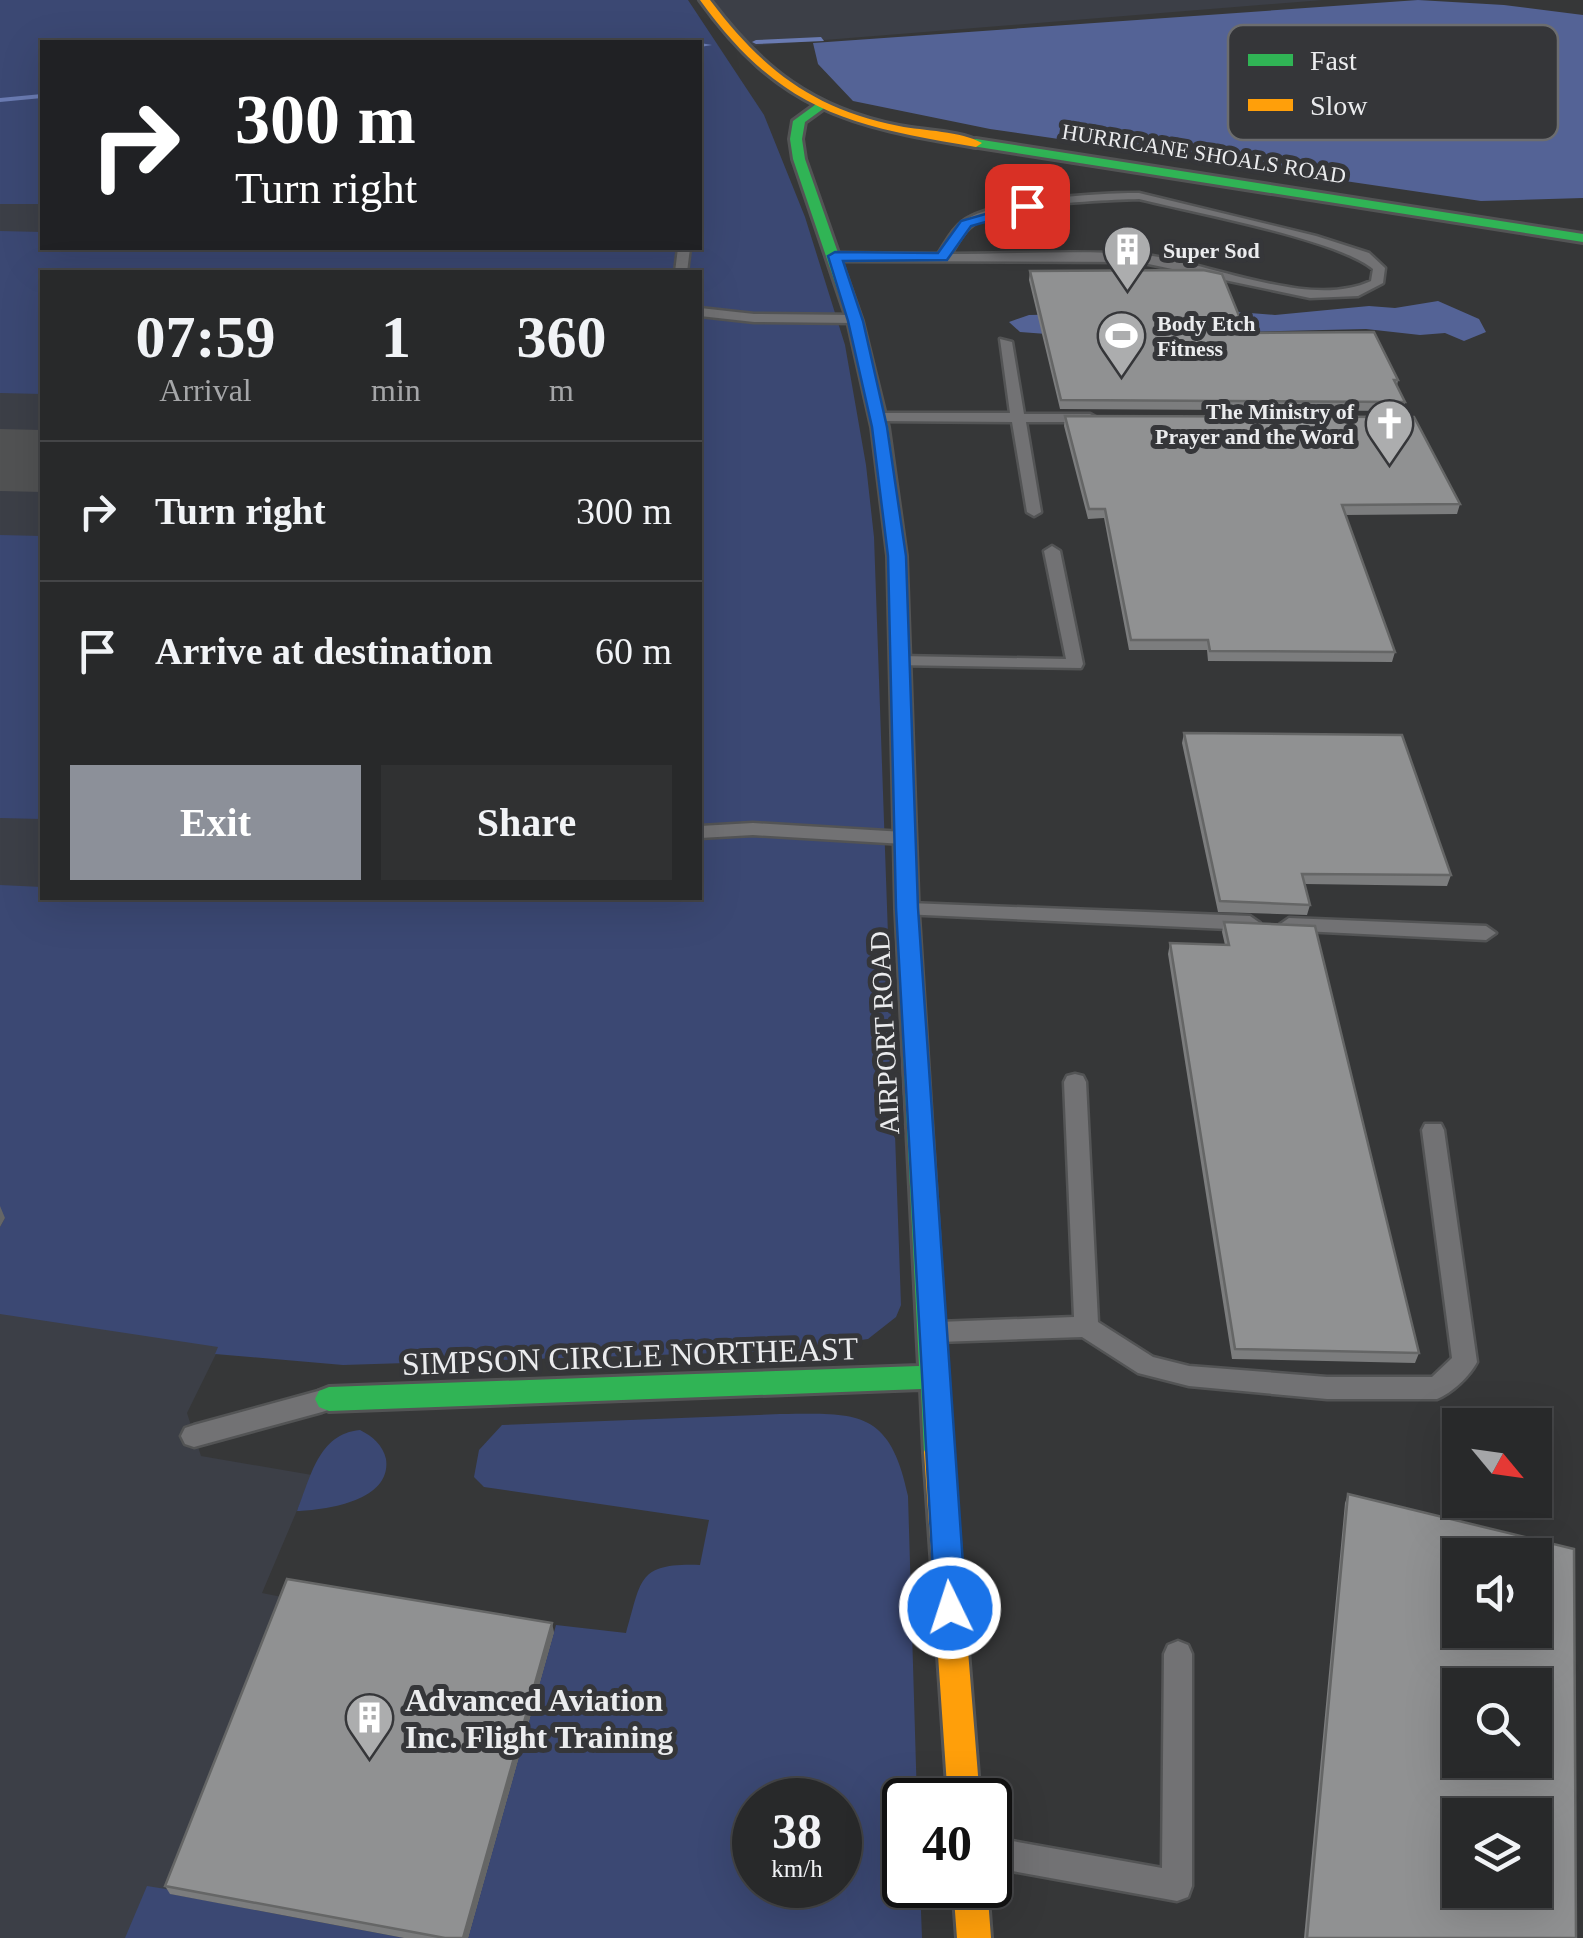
<!DOCTYPE html>
<style>
:root{--surface:#28292a;--page:#303132;--text:#f1f3f6;--muted:#a5a6a8;--line:#444547;--accent:#8c9099}
body{margin:0;font-family:Georgia,serif;background:var(--page);color:var(--text);height:100vh;display:flex;flex-direction:column;font-size:38px;white-space:nowrap}
*{box-sizing:border-box;margin:0}
p{font-size:32px;color:var(--muted)}
.icon{flex:none;width:55px;height:55px;fill:none;stroke:currentColor;stroke-width:2;stroke-linecap:round;stroke-linejoin:round}
.map{position:relative;flex:1;overflow:hidden}
.sheet{position:absolute;left:40px;top:270px;width:662px;height:630px;display:flex;flex-direction:column;background:var(--surface);border-radius:0px;box-shadow:0 10px 40px #0002,0 0 0 2px var(--line)}
.sheet>*{flex:none}
.banner{position:absolute;left:40px;top:40px;width:662px;height:210px;border-radius:0px;box-shadow:0 10px 40px #0002,0 0 0 2px var(--line);background:#202124;color:#fff;overflow:hidden}
.needle{width:65px;rotate:119deg}
.tools{position:absolute;left:1442px;top:1408px;display:grid;gap:20px}
.tools a{display:grid;place-items:center;width:110px;height:110px;border-radius:0px;background:var(--surface);box-shadow:0 10px 40px #0002,0 0 0 2px var(--line);font-size:50px}
.speed{position:absolute;left:732px;top:1778px;display:flex;gap:20px;font-size:50px;font-weight:700;text-align:center}
.speed>*{display:grid;place-content:center;width:130px;height:130px;border-radius:50%;background:var(--surface);box-shadow:0 10px 40px #0002,0 0 0 2px var(--line);line-height:1}
.speed small{font-size:25px;font-weight:400}
.speed .limit{border:5px solid #111;border-radius:15px;background:#fff;color:#111}
.pin{position:absolute;display:grid;place-items:center;width:85px;height:85px;color:#fff;margin:-42px;border-radius:20px;box-shadow:0 5px 15px #0006}
.me{position:absolute;width:110px;margin:-55px;rotate:356deg;stroke-linejoin:round;filter:drop-shadow(0 0 8px #0008)}
.turn{display:flex;align-items:center;gap:35px;height:210px;padding:0 30px;font-size:45px}
.turn .icon{width:130px;height:130px;stroke-width:2.5}
.turn b{display:block;font-size:70px;line-height:85px}
.eta{display:flex;justify-content:space-evenly;align-items:center;height:170px;text-align:center}
.eta b{font-size:60px;font-weight:700;line-height:70px}
.cta{display:flex;gap:20px;margin-top:auto;padding:20px 30px}
.cta a{flex:1;height:115px;border-radius:0px;background:var(--accent);color:#fff;font-size:40px;font-weight:700;line-height:115px;text-align:center}
.cta a+a{background:var(--page);color:var(--text)}
ul{padding:0;list-style:none}
li{display:flex;align-items:center;gap:30px;height:140px;padding:0 30px;border-top:2px solid var(--line)}
li div{flex:1}
li b{display:block;font-size:38px}
li em{font-style:normal}
.map>svg:first-child{display:block}
.built{fill:#3c3f47;fill-rule:evenodd}
.green{fill:#3b4873;fill-rule:evenodd}
.forest{fill:#546396}
.lines{fill:none;stroke-linecap:round;stroke-linejoin:round}
.stream{fill:#6a7bb2;fill-rule:evenodd}
.taxiway{fill:#515253;fill-rule:evenodd}
.lane-casing{stroke:#535455;stroke-width:5}
.fast-casing{stroke:#535455;stroke-width:6}
.slow-casing{stroke:#535455;stroke-width:6}
.lane{fill:#727274;fill-rule:evenodd}
.fast{fill:#30b455;fill-rule:evenodd}
.slow{fill:#ff9f0a;fill-rule:evenodd}
.wall{fill:#7c7d7e}
.shaded-wall{fill:#656666}
.building{fill:#909192;stroke:#656666;stroke-width:2.5;fill-rule:evenodd}
.route{fill:#1a73e8;stroke:#114b97;stroke-width:2.5}
.labels{text-anchor:middle;stroke-width:10;stroke-linejoin:round;paint-order:stroke}
.far-street-label{font-size:22px;fill:#ebecee;stroke:#353639}
.far-poi-label{font-size:22px;font-weight:bold;fill:#ebecee;stroke:#353639;text-anchor:start}
.street-label{font-size:28px;fill:#ebecee;stroke:#353639}
.near-street-label{font-size:32px;fill:#ebecee;stroke:#353639}
.near-poi-label{font-size:32px;font-weight:bold;fill:#ebecee;stroke:#353639;text-anchor:start}
.key{fill:#353639;stroke:#6c6d6f;stroke-width:2.5}
.key-label{font-size:28px;fill:#ebecee}
</style>
<div class="map">
<svg width="1583" height="1938" viewBox="0 0 1583 1938">
<rect width="100%" height="100%" fill="#363738"/>
<path class="built" d="M700,0h623l-585,47z
M700,87l143,747 -545,353 -111,226 14,43 111,19 -50,118 25,5 -116,296 233,44h-404v-1782l42,-4v96h658zM42,272h658v626h-658z"/>
<path class="green" d="M0,0h688l76,115 41,102 40,128 21,120 8,72 27,768 -5,12 -28,22 -86,12 -439,14 -128,-11 3,-7 -218,-33v-87l5,-9 -5,-1v-332l42,2v11h658v-626h-658v122l-42,-1v-162l42,1v16h658v-206h-658v162h-42z
M0,535l42,1v283l-42,-1z
M780,1414c77,-1 110,-5 128,82l9,304h-12v85h15l2,53h-454l88,-313 70,8c16,-54 11,-70 74,-68l9,-45 -225,-33 -10,-10 5,-27 23,-25zM755,1800h85v85h-85z
M360,1430c12,6 23,15 26,29 6,42 -60,51 -89,52 14,-34 21,-77 63,-81z
M147,1886l25,4 -1,4 233,44h-279z"/>
<path class="forest" d="M1418,0l86,5 79,10v183l-102,3 -491,-72 -137,-28 -35,-37 -5,-21z
M1438,301l41,18 7,13 -22,9 -19,-8 -25,2 -54,-6 -293,7 -53,-4 -11,-10 20,-7 196,-4 50,4 94,-9 26,2z"/>
<g class="lines">
<path class="stream" d="M821,37l3,4 -68,3 -4,-2 4,-2z
M700,43l12,2 -12,2z
M42,94v4l-42,4v-4z"/>
<path class="taxiway" d="M0,429l42,1v62l-42,-1z"/>
<defs>
<path id="lane" d="M1139,193l177,43 53,17 16,15 -2,15 -25,13 -48,2 -171,-36 -304,-1 -6,-4 6,-4 103,1c7,-10 14,-25 24,-32 29,-23 138,-29 177,-29zM1139,199c52,13 198,40 234,70l-2,12c-63,30 -167,-22 -235,-27 -61,-4 -124,0 -185,0 5,-8 11,-20 18,-26 27,-24 133,-28 170,-29z
M678,248h12l-3,24h-12z
M700,308l54,6 101,1 6,4 -6,4 -101,-1 -54,-6z
M1000,339l12,3 12,72h66l7,4 -7,4h-64l15,90 -7,4 -7,-4 -15,-90 -135,-1 -7,-4 7,-4h133z
M1052,546l8,5 23,113 -2,4 -187,-3 -2,-4 8,-5 166,3 -22,-108z
M753,823l151,9 9,6 -9,6 -151,-9 -53,3v-12z
M909,903l341,13 10,7 -10,7 -348,-16 -3,-5z
M1289,918l197,8 10,7 -10,7 -204,-10 -3,-5z
M1075,1074l8,2 3,6 12,240 55,35 36,9 138,11h105l20,-19 -30,-228 3,-6h16l3,6 33,232c-7,14 -25,31 -40,37h-110l-138,-13 -51,-13 -56,-36 -144,5 -8,-3 -4,-7 4,-7 8,-3 136,-5 -10,-235 3,-6z
M322,1390l9,3 3,8 -3,8 -9,3 -128,35 -9,-3 -4,-8 4,-8 9,-3z
M1178,1641l10,4 4,9v232l-4,11 -11,4 -187,-34v-30l172,31 2,-214 4,-9z"/>
<path id="fast" d="M819,102l6,4 -2,3 -18,13 -3,17 3,20 57,162 26,106 18,129 12,353 34,543 -4,9 -10,4 -10,-4 -4,-9 -3,-63 -592,22 -10,-4 -4,-8 4,-8 10,-4 590,-21 -23,-457 -8,-353 -16,-129 -24,-106 -55,-162 -3,-20 3,-18z
M976,139l607,95v8l-611,-96v-6z"/>
<path id="slow" d="M700,0h10c52,69 103,109 189,126 25,5 62,5 83,17l-6,4c-128,-21 -197,-37 -276,-147z
M938,1439l10,4 4,9 28,348h-32l-24,-348 4,-9z
M953,1885h34l4,53h-34z"/>
</defs>
<use href="#lane" class="lane-casing"/>
<use href="#fast" class="fast-casing"/>
<use href="#slow" class="slow-casing"/>
<use href="#lane" class="lane"/>
<use href="#fast" class="fast"/>
<use href="#slow" class="slow"/>
</g>
<path class="wall" d="M1030,271l216,62 152,47 -1,6 8,16 -2,9 -343,-2 -31,-129z
M1065,416l395,88 -3,10 -112,1 50,137 -3,10 -184,-1 -1,-11h-78l-25,-132 -16,1 -24,-93z
M1184,733l267,142 -4,11 -142,-2 5,21 -3,10 -89,-3 -36,-169z
M1224,922l195,431 -4,10 -183,-4 -64,-405 2,-11 55,2 -3,-13z
M1348,1494l228,444h-272l41,-435z
M554,1632l-86,306h-64l-234,-44 -5,-8z"/>
<path class="shaded-wall" d="M0,1206l5,12 -5,9z
M552,1623l2,9 -86,306h-5z"/>
<path class="building" d="M1203,270l19,4 24,59 128,-1 24,48h-4l11,22 -344,-2 -31,-129z
M1065,416l349,1 46,87 -118,1 53,147 -185,-1 -2,-11h-77l-26,-131h-16z
M1184,733l218,2 49,140 -149,-1 8,31 -90,-4z
M1224,922l91,4 104,427 -184,-4 -65,-406 59,2z
M1348,1494l226,55 2,389h-269zM1460,1555h75v75h-75zM1460,1685h75v75h-75zM1460,1815h75v75h-75z
M287,1579l265,44 -89,315h-18l-280,-52z"/>
<path class="route" d="M1027,202l6,4 -2,3 -60,17 -24,34 -104,1 20,60 24,106 19,129 12,352 48,700 -5,10 -11,4 -11,-4 -4,-10 -39,-700 -8,-352 -16,-129 -24,-106 -20,-65 7,-4 103,1 23,-32z"/>
<defs>
<symbol id="building-pin" viewBox="-11 -11 22 30"><path d="M0 17L-7.5 6A9.5 9.5 0 1 1 7.5 6Z" fill="#acadae" stroke="#353639"/><path d="M-4-6H4V6H1V3H-1V6H-4ZM-2.5-4.3h1.7v1.8h-1.7ZM.8-4.3h1.7v1.8H.8ZM-2.5-1h1.7V.8h-1.7ZM.8-1h1.7V.8H.8Z" fill="#fff"/></symbol>
<symbol id="stadium-pin" viewBox="-11 -11 22 30"><path d="M0 17L-7.5 6A9.5 9.5 0 1 1 7.5 6Z" fill="#acadae" stroke="#353639"/><path d="M0-5a6.5 5 0 1 0 0 10a6.5 5 0 1 0 0-10ZM-3.5-1.8h7v3.6h-7Z" fill="#fff"/></symbol>
<symbol id="church-pin" viewBox="-11 -11 22 30"><path d="M0 17L-7.5 6A9.5 9.5 0 1 1 7.5 6Z" fill="#acadae" stroke="#353639"/><path d="M-1.2-6h2.4v3.5h3.3v2.4h-3.3V6h-2.4V-.1h-3.3v-2.4h3.3Z" fill="#fff"/></symbol>
</defs>
<g fill-rule="evenodd">
<use href="#building-pin" x="1100" y="222" width="55" height="75"/>
<use href="#stadium-pin" x="1094" y="308" width="55" height="75"/>
<use href="#church-pin" x="1362" y="396" width="55" height="75"/>
<use href="#building-pin" x="342" y="1690" width="55" height="75"/>
</g>
<g class="labels">
<g class="far-street-label">
<text transform="translate(1204 153) rotate(9)" y="8">HURRICANE SHOALS ROAD</text>
</g>
<g class="far-poi-label">
<text x="1163" y="258">Super Sod</text>
<text x="1157" y="331">Body Etch<tspan x="1157" dy="25">Fitness</tspan></text>
<text x="1354" y="419" text-anchor="end">The Ministry of<tspan x="1354" dy="25">Prayer and the Word</tspan></text>
</g>
<g class="street-label">
<text transform="translate(884 1033) rotate(-93)" y="10">AIRPORT ROAD</text>
</g>
<g class="near-street-label">
<text transform="translate(630 1356) rotate(-2)" y="11">SIMPSON CIRCLE NORTHEAST</text>
</g>
<g class="near-poi-label">
<text x="405" y="1711">Advanced Aviation<tspan x="405" dy="37">Inc. Flight Training</tspan></text>
</g>
</g>
<rect x="1228" y="25" width="330" height="115" rx="15" class="key"/>
<rect x="1248" y="54" width="45" height="12" fill="#30b455"/>
<rect x="1248" y="99" width="45" height="12" fill="#ff9f0a"/>
<g class="key-label">
<text x="1310" y="70">Fast</text>
<text x="1310" y="115">Slow</text>
</g>
</svg>
<div class="tools">
<a><svg class="needle" viewBox="-14 -14 28 28"><path d="M0-13l5 13h-10z" fill="#e53935"/><path d="M0 13l5-13h-10z" fill="#a5a6a8"/></svg></a>
<a><svg class="icon" aria-label="sound" viewBox="0 0 24 24"><path d="M4 9h4l5-4v14l-5-4H4zM17 9q2 3 0 6"/></svg></a>
<a><svg class="icon" aria-label="search" viewBox="0 0 24 24"><circle cx="10" cy="10" r="6"/><path d="M15 15l6 6"/></svg></a>
<a><svg class="icon" aria-label="layers" viewBox="0 0 24 24"><path d="M12 4l9 5-9 5-9-5zM3 14l9 5 9-5"/></svg></a>
</div>
<div class="speed"><div>38<small>km/h</small></div><div class="limit">40</div></div>
<div class="pin" style="left:1027px;top:206px;background:#d93025"><svg class="icon" aria-label="arrive" viewBox="0 0 24 24"><path d="M6 21V4h12l-3 4 3 4H6"/></svg></div>
<svg class="me" style="left:950px;top:1608px" viewBox="-20 -20 40 40"><circle r="17" fill="#1a73e8" stroke="#fff" stroke-width="3"/><path d="M0-11L8 9 0 5-8 9z" fill="#fff"/></svg>
<div class="banner">
<div class="turn"><svg class="icon" aria-label="right" viewBox="0 0 24 24"><path d="M7 20v-9h11M14 6l5 5-5 5"/></svg><div><b>300 m</b>Turn right</div></div>
</div>
<section class="sheet">
<div class="eta">
<div><b>07:59</b><p>Arrival</p></div>
<div><b>1</b><p>min</p></div>
<div><b>360</b><p>m</p></div>
</div>
<ul>
<li><svg class="icon" aria-label="right" viewBox="0 0 24 24"><path d="M7 20v-9h11M14 6l5 5-5 5"/></svg><div><b>Turn right</b></div><em>300 m</em></li>
<li><svg class="icon" aria-label="arrive" viewBox="0 0 24 24"><path d="M6 21V4h12l-3 4 3 4H6"/></svg><div><b>Arrive at destination</b></div><em>60 m</em></li>
</ul>
<div class="cta"><a>Exit</a><a>Share</a></div>
</section>
</div>
